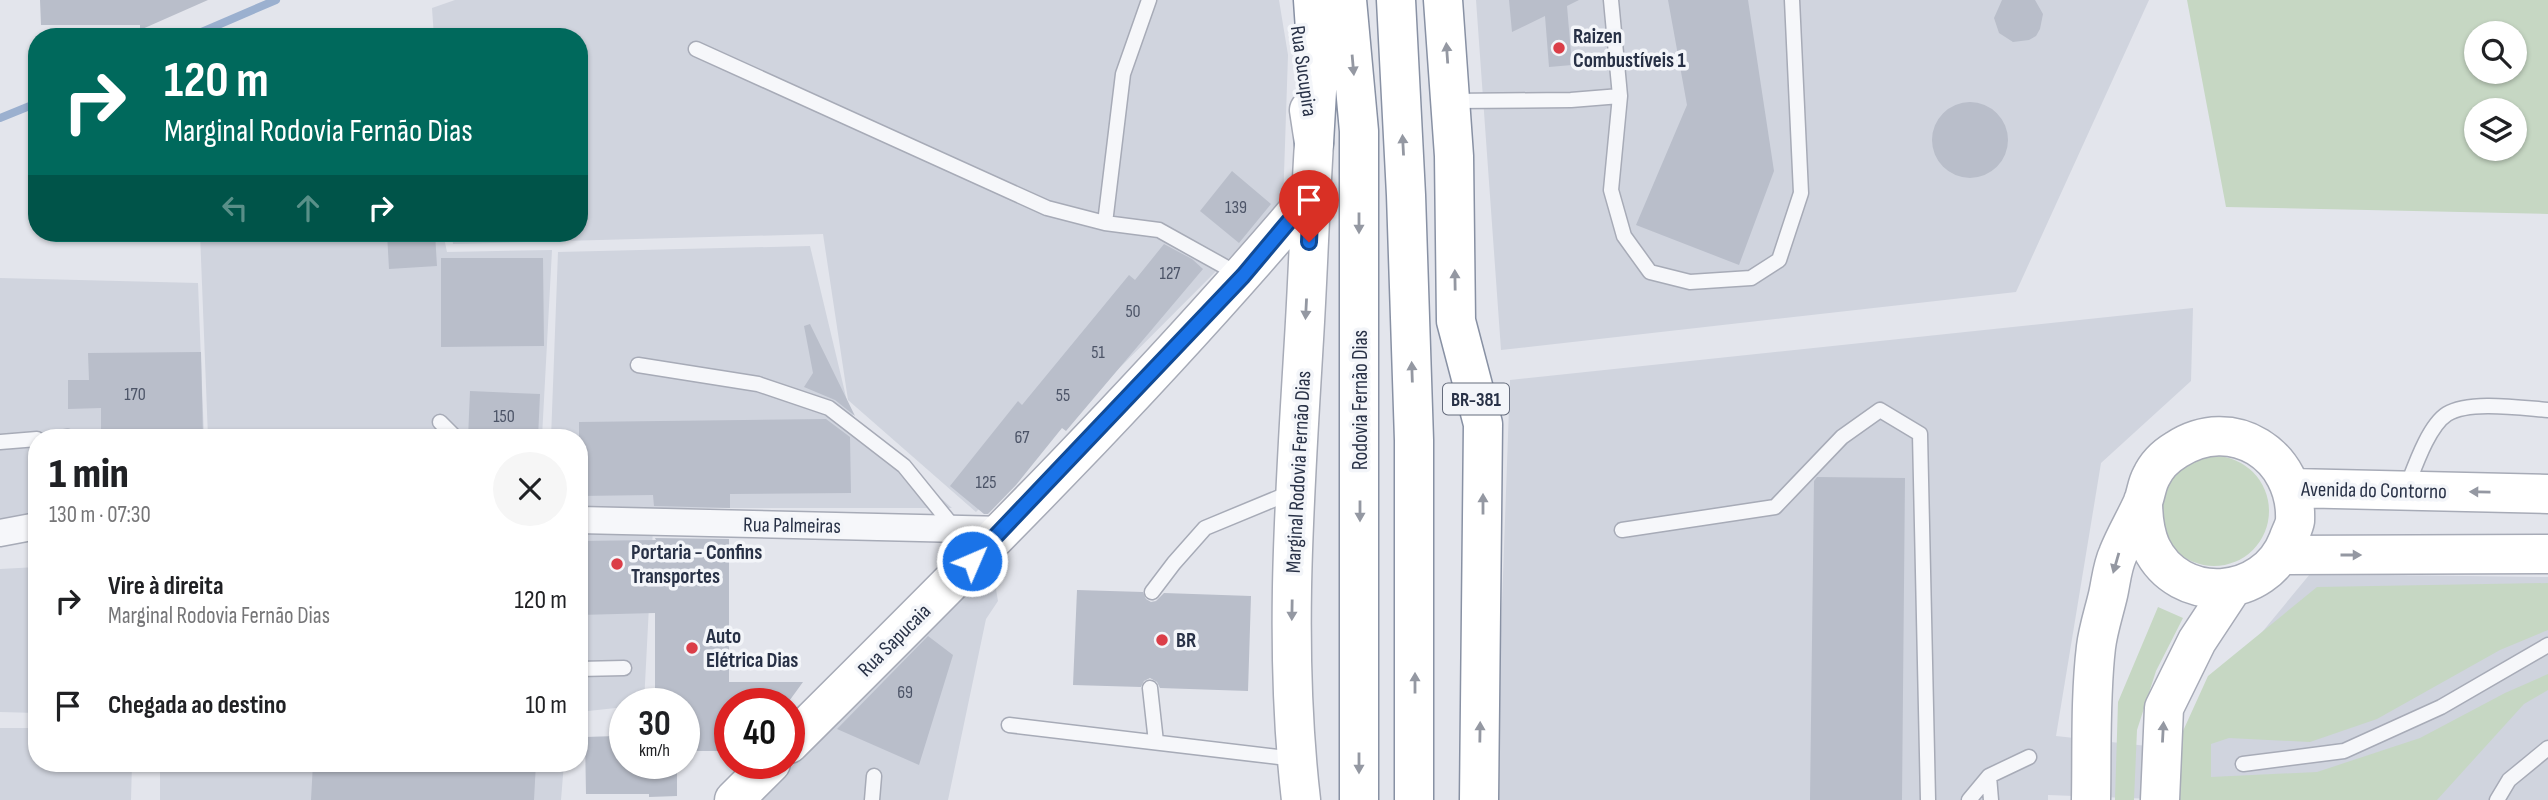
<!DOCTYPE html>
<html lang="pt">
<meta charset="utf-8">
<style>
:root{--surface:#fff;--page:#f6f6f6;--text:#202124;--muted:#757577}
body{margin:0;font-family:"Sofia Sans Condensed",sans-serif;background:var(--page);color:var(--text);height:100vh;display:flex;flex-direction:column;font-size:26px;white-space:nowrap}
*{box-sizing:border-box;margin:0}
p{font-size:23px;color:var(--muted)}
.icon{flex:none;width:38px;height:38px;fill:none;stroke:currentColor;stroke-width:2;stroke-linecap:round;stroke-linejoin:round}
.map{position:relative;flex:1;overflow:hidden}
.side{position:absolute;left:28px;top:429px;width:560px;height:343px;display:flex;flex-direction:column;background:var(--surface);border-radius:28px;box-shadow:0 2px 5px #0004}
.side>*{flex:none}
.hud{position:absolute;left:28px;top:28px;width:560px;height:214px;border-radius:28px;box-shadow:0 2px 5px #0004;background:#00695c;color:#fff;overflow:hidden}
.buttons{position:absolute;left:2464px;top:21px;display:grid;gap:14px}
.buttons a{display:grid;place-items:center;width:63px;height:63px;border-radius:50%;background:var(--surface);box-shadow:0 2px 5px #0004;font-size:35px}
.speed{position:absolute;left:609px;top:688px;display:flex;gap:14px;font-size:35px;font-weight:700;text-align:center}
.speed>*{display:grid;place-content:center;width:91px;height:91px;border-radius:50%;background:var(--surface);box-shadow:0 2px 5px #0004;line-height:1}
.speed small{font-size:18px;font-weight:400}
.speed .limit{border:10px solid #d22;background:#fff;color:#111}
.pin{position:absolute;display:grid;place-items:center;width:60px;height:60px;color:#fff;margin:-72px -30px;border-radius:50% 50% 50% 0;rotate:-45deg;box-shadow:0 0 7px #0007}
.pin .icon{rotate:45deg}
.me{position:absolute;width:77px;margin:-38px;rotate:45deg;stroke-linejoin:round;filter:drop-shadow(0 0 5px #0008)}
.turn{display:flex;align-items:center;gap:24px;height:147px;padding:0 21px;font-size:32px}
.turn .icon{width:91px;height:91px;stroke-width:2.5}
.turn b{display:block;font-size:49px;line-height:60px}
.lanes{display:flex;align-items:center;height:66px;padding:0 21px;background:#0003;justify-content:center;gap:35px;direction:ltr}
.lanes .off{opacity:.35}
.round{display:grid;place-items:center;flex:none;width:74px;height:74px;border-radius:37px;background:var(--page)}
.headline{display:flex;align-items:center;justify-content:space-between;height:119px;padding:0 21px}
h1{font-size:42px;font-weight:800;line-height:52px}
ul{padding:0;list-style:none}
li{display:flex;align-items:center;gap:21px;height:105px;padding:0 21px}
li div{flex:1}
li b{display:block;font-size:26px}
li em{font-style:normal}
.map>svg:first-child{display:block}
.built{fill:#d0d4de}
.green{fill:#c6d7c3;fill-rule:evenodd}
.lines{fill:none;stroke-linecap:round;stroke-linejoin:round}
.stream{stroke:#9bb0cf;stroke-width:8}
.building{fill:#b9beca}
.lane-casing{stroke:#a7abb7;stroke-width:17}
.street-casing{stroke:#a7abb7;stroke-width:29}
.secondary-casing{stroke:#a7abb7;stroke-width:41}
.highway-casing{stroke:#8891a4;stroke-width:41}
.lane{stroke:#f6f7fa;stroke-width:14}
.street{stroke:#f6f7fa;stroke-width:26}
.secondary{stroke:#fff;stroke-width:38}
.highway{stroke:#fff;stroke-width:38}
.oneway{fill:#9498a2}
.route-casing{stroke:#114b97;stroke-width:18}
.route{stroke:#1a73e8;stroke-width:12}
.poi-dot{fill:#db3e48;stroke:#f3f5f9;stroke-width:2.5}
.labels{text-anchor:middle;stroke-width:7;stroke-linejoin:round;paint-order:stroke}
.number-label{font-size:18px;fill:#4c5467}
.shield{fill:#f3f5f9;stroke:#656c7c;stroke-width:2}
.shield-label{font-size:19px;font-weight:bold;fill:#283146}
.poi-label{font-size:21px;font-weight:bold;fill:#283146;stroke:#f3f5f9;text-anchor:start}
.street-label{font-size:21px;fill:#283146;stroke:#f3f5f9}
</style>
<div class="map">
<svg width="2548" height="800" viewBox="0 0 2548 800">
<rect width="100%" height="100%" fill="#e3e5ec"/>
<path class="built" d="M455,0h824l9,55 -5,149 -307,308 -128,-112 -25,-166 -370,10 -1,-11h127v-196h-145l-2,-29z
M1476,0h673l-133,292 -515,58z
M200,233h243l4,19 105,-2 -10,187h-334z
M810,246l37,155 9,21 96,86h-373v-70h-28l7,-186z
M0,278l198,5 6,154 -167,1v84l-37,7z
M2193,308l-2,73 -90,82 -45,273 128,14 3,-27 123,-149 238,3v223h-367l-133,-5v5h-553l15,-420z
M653,528l-9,175 -19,1v3l-46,5v-179z
M992,566l6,35 -12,18 -38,181h-190z
M37,567v146l-37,-1v-143z
M0,728h37v35h95l-1,37h-131z
M160,763h404l-3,37h-401z"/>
<path class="green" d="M2187,0h361v214l-322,-7zM2476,33h39v39h-39zM2476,110h39v39h-39z
M2159 511a55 55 0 1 1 110 0a55 55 0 1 1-110 0Z
M2548,583v47l-48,20 -123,69 -67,23 -81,-4 -18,6v33l106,-5 103,-34 85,-45 43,-19v16l-24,14 -87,96h-259v-58l30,-66 109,-89z
M2158,607l25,11 -27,53 -19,59 -3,70h-19l3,-98z"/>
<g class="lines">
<path class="stream" d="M190,37l86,-37
M0,118l37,-15"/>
</g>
<path class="building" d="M40,0h168l-68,30v-5h-99z
M1509,0h70l-12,6 5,59 -23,2 -4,-51 -33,16z
M1668,0h80l26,171 -35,94 -103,-40 51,-120z
M2002,0h33l8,14 -3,15 -4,7 -7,4 -16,2 -14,-9 -5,-15z
M1932 140a38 38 0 1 1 76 0a38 38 0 1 1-76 0Z
M1232,171l39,33 -32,39 -39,-32z
M387,233h48l2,33 -48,3z
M1164,244l28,15 11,10 -137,162 -4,-3 -46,57 -28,29h-4l-34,-28 68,-85 4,4 107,-130 6,5z
M441,258h102l1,88 -103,1z
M810,324l45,92 -20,-16 -31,-13 9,-14 -9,-47z
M201,352l2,86h-102v-30l-33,1v-29h21l-1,-27z
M470,391l70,3 -2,44h-70z
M826,419l24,18 1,56 -121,1v14l-76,-2 -1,-11 -74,1v-74z
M1817,477l88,1 -3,322h-92l4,-319z
M655,538l74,1v143h74l-16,22h-57v47h-43v-39h-3v-8h-29v-91l-76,2v-74l77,-1z
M1077,590l66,2 3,7 5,3 5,-1 8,-8 87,3 -3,95 -88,-3 -3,-6 -7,-4 -6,3 -3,6 -68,-2z
M928,636l25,19 -34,110 -82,-36z
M616,736l9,9v18h52v33l-28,1v-3h-63l-1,-57z
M313,763h223l-2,37h-223z"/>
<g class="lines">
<defs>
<path id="lane" d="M696,49l351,159 58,15 54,7 79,44
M1620,96l-9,94 13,46 26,36 40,10 61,-4 28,-18 22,-67 -9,-193
M1451,101l120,-1 49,-4 -9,-96
M1105,223l18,-149 26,-74
M638,365l120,19 71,24 75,58 51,63
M440,422l16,16
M59,438l9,-1
M0,442l37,-3
M2406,489c8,-20 22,-63 41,-75 22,-14 75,-6 101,-4
M1622,530l153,-23 67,-70 38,-27 40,24 8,366
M1152,592l22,-29 31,-35 87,-36
M579,669l45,-1
M1150,688l6,54
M1009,725l286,34
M2243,764l101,-13 97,-44 107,-62
M1989,776l2,24
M872,800l2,-24
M1969,800l20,-24 40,-19
M2497,800l12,-20 39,-32"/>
<path id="street" d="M579,520l425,10
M0,533l37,-7"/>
<path id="secondary" d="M2292,488l256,6
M2282,555l266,-1
M789,744c179,-178 359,-356 522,-549
M734,800l37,-37
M1301,800c-18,-154 -6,-307 3,-461 4,-65 6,-131 10,-196l-5,-33
M2091,800c1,-50 -1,-103 5,-153 2,-17 8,-35 12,-52 3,-13 4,-28 10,-41 7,-18 17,-34 25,-52 3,-8 4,-18 8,-25 5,-11 15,-21 25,-27 56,-37 122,5 119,71 -1,6 -5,13 -7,19 -23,60 -109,66 -137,7 -7,-16 -8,-30 -8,-46
M2160,800l4,-92 33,-67 35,-53"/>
<path id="highway" d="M1313,0l5,74 -4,69
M1347,0l12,131v669
M1396,0l10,195 8,245v360
M1443,0l11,156 2,165 27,103 -4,376"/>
</defs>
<use href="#lane" class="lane-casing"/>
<use href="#street" class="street-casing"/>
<use href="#secondary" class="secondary-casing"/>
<use href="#highway" class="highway-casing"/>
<use href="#lane" class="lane"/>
<use href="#street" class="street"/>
<use href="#secondary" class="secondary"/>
<use href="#highway" class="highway"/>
</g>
<defs><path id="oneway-solid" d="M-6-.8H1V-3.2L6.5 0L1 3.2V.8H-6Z" transform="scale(1.75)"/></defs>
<g class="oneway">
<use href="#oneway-solid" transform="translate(1447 53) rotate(-94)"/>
<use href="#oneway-solid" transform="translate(1353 65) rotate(85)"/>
<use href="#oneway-solid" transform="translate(1403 145) rotate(-93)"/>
<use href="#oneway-solid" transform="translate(1359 223) rotate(90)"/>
<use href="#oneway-solid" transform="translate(1455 280) rotate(-91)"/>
<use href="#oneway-solid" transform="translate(1306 309) rotate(93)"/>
<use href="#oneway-solid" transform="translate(1412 372) rotate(-92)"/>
<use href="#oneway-solid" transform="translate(2480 492) rotate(-179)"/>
<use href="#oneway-solid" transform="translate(1483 504) rotate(-90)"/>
<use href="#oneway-solid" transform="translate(1360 511) rotate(90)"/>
<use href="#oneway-solid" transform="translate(2351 555)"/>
<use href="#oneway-solid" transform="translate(2116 563) rotate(106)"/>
<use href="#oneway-solid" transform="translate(1292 610) rotate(91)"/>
<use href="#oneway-solid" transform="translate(1415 683) rotate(-90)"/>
<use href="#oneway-solid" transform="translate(1480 732) rotate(-89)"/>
<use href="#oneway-solid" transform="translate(2163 732) rotate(-87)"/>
<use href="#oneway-solid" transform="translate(1359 763) rotate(90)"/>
</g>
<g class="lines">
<defs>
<path id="route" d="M972,561l271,-285 68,-81 -2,47"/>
</defs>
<use href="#route" class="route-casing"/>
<use href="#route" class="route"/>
</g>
<g class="poi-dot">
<circle cx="1559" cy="48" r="7"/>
<circle cx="617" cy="564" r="7"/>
<circle cx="1162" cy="640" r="7"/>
<circle cx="692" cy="648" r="7"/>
</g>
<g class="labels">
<g class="number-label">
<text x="1236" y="213">139</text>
<text x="1170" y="279">127</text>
<text x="1133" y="317">50</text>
<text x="1098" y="358">51</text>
<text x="135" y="400">170</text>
<text x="1063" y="401">55</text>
<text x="504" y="422">150</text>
<text x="1022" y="443">67</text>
<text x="986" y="488">125</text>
<text x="905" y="698">69</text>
</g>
<rect class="shield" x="1443" y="383.5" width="66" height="31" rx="5"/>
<g class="shield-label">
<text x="1476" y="406">BR-381</text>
</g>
<g class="poi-label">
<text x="1573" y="43">Raizen<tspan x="1573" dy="24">Combustíveis 1</tspan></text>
<text x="631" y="559">Portaria - Confins<tspan x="631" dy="24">Transportes</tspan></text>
<text x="706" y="643">Auto<tspan x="706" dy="24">Elétrica Dias</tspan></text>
<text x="1176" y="647">BR</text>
</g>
<g class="street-label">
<text transform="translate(1304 71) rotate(82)" y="7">Rua Sucupira</text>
<text transform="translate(1360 400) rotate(-90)" y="7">Rodovia Fernão Dias</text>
<text transform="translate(1298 472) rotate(-87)" y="7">Marginal Rodovia Fernão Dias</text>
<text transform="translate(2374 490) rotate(1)" y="7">Avenida do Contorno</text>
<text transform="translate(792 525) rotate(1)" y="7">Rua Palmeiras</text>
<text transform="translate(894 640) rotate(-45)" y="7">Rua Sapucaia</text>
</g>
</g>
</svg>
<div class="buttons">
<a><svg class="icon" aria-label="search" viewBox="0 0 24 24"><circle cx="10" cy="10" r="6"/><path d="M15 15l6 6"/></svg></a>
<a><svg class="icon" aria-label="layers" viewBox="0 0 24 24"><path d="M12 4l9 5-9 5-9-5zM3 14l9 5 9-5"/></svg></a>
</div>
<div class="speed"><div>30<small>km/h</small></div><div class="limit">40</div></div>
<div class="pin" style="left:1309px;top:242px;background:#d93025"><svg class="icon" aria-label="arrive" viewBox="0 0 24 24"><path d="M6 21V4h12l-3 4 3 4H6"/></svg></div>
<svg class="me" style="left:972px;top:561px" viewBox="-20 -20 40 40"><circle r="17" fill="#1a73e8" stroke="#fff" stroke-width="3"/><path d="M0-11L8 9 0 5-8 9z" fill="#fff"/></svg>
<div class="hud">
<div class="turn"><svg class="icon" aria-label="right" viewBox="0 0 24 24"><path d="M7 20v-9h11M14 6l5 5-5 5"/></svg><div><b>120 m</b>Marginal Rodovia Fernão Dias</div></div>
<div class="lanes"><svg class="icon off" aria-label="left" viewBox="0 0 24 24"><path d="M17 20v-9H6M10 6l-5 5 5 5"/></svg><svg class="icon off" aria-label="ahead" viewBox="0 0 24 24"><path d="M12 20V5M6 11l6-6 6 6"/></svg><svg class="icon" aria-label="right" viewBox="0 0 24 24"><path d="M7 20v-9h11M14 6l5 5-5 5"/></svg></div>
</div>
<section class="side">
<div class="headline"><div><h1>1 min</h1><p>130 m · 07:30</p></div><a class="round"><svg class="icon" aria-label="close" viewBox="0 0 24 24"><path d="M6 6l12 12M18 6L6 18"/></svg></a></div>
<ul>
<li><svg class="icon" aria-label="right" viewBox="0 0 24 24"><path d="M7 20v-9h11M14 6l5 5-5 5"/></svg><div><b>Vire à direita</b><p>Marginal Rodovia Fernão Dias</p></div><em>120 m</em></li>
<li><svg class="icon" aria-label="arrive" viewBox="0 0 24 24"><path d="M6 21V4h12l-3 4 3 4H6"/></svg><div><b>Chegada ao destino</b></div><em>10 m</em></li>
</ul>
</section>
</div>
